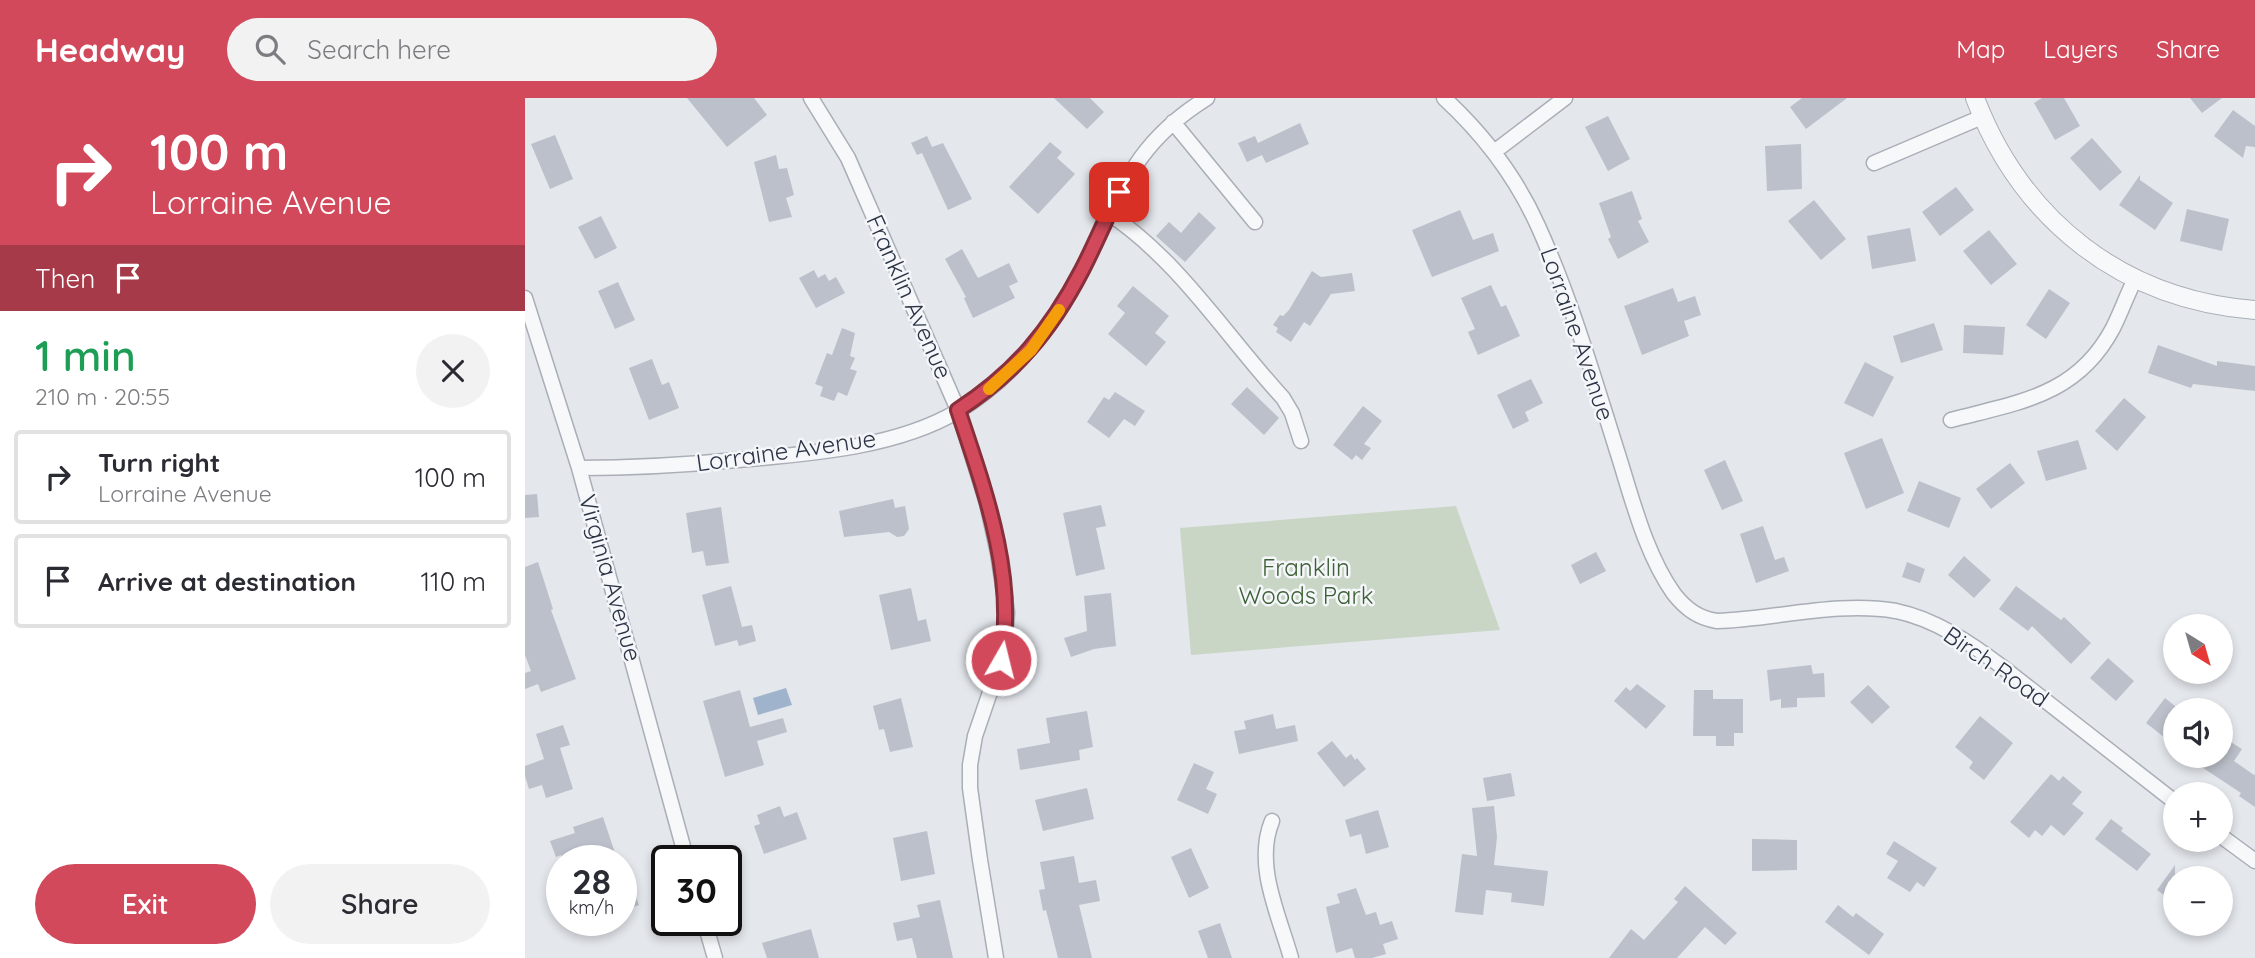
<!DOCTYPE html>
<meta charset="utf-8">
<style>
:root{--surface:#fff;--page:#f2f2f3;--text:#2b2b33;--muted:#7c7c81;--line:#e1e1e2;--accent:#d1495b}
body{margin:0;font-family:Quicksand,sans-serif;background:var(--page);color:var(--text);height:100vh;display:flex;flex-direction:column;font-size:26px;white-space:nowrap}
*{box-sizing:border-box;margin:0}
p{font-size:23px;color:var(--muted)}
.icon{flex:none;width:38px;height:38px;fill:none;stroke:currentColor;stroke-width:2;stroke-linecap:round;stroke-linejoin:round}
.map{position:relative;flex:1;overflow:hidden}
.sheet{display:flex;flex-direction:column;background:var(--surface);width:525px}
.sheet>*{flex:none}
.top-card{background:#d1495b;color:#fff;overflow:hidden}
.needle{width:46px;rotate:143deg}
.fabs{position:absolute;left:1638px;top:516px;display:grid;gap:14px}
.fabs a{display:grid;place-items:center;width:70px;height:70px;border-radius:50%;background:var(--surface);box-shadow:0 4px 10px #0003;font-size:35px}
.speed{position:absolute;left:21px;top:747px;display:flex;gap:14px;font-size:35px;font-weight:700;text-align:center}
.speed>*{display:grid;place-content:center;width:91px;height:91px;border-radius:50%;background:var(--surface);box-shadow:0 4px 10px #0003;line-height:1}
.speed small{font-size:18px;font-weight:400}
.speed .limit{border:4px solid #111;border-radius:10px;background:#fff;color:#111}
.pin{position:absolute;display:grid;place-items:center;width:60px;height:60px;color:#fff;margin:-30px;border-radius:14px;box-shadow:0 4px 10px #0006}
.me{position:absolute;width:77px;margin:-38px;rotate:8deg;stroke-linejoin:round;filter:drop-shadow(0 0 5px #0008)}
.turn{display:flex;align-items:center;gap:24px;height:147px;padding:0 35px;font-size:32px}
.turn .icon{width:91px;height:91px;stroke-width:2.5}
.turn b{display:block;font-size:49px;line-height:60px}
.then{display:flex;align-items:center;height:66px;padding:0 35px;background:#0003;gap:14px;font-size:26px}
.round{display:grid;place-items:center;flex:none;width:74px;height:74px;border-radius:37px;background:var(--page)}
.head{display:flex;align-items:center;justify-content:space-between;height:119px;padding:0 35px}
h1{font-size:42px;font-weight:600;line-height:52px;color:#1e9e55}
.action{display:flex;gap:14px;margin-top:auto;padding:14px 35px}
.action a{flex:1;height:80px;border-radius:42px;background:var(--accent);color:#fff;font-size:28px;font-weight:600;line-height:80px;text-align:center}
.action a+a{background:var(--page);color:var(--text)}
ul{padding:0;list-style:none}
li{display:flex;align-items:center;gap:21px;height:94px;margin:0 14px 10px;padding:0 21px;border:4px solid var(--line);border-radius:7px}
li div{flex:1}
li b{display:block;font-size:26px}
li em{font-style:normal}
header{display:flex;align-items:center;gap:42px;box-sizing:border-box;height:98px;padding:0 35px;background:var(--accent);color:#fff}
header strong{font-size:33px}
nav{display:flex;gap:38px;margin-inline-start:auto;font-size:24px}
.search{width:490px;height:63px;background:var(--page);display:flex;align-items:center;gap:18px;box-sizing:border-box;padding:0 24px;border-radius:38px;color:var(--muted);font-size:26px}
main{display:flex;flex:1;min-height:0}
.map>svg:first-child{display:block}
.green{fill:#c9d6c5}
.water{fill:#9fb4cc}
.building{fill:#bbc0ca}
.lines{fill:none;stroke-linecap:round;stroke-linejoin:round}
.minor-casing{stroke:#a9aeb7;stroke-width:17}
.tertiary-casing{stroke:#a9aeb7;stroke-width:20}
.minor{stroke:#f7f8fa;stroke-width:14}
.tertiary{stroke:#f7f8fa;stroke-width:18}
.route-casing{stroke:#882f3b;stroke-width:18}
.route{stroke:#d1495b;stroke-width:12}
.slow{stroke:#f59e0b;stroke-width:12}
.labels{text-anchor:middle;stroke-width:5;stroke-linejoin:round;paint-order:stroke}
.street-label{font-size:24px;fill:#2b3445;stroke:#f4f6f9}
.park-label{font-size:24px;fill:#3f6138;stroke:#f4f6f9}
</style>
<header>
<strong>Headway</strong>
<div class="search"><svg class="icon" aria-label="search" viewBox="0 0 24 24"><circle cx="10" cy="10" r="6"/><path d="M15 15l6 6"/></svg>Search here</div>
<nav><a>Map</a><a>Layers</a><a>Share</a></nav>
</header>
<main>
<section class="sheet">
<div class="top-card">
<div class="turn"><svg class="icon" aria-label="right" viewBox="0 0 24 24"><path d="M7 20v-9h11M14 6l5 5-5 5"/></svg><div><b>100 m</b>Lorraine Avenue</div></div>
<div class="then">Then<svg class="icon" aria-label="arrive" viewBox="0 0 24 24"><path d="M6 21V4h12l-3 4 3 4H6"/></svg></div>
</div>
<div class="head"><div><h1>1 min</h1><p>210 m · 20:55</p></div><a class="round"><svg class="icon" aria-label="close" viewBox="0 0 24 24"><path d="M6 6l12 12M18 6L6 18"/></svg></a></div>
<ul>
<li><svg class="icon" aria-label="right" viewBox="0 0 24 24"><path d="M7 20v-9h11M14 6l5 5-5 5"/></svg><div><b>Turn right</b><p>Lorraine Avenue</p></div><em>100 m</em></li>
<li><svg class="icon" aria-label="arrive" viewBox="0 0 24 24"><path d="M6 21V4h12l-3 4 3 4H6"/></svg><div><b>Arrive at destination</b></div><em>110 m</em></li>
</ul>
<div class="action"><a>Exit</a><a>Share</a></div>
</section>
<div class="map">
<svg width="1730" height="860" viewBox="0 0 1730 860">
<rect width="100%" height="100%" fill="#e4e7ec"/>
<path class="green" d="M931,408l44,124 -309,25 -11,-127z"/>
<path class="water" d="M261,590l6,17 -34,10 -5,-17z"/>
<path class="building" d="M162,0h67l13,17 -40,32z
M529,0h36l14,14 -17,17z
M1277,0h45l-41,31 -16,-22z
M1517,0h22l16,28 -25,14 -21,-37z
M1665,0h32l-20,15z
M1708,12l22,16v21l-9,-1 -3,12 -29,-22z
M1083,18l22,43 -22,12 -23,-44z
M775,25l9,21 -43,19 -4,-8 -15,7 -9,-19 17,-7 3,7z
M30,37l18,44 -23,10 -19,-45z
M402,38l5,11 11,-4 29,56 -24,11 -26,-57 -5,2 -6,-12z
M1567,40l30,34 -22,19 -30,-33z
M525,44l12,10 -5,6 18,16 -37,40 -29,-27z
M1276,46l1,45 -35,2 -2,-45z
M251,57l3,14 8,-1 7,27 -8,3 6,19 -23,5 -15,-60z
M1615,77v5l33,23 -18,27 -36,-25z
M1431,89l18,23 -34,26 -18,-24z
M1107,93l10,28 -4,2 11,21 -31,17 -10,-20 3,-2 -12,-34z
M1289,102l32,39 -25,21 -33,-39z
M1662,111l42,10 -7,32 -42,-10z
M935,112l13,30 20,-7 6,18 -67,26 -20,-47z
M674,114l17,16 -31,34 -29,-26 13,-14 12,11z
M76,118l16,32 -22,11 -17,-32z
M1385,130l6,33 -44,8 -5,-33z
M1464,132l28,34 -26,21 -28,-34z
M437,151l16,29 31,-15 9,19 -9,4 6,12 -42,20 -9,-20 2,-1 -21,-38z
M289,172l4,8 7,-4 4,7 7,-4 9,16 -29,15 -17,-30z
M787,173l9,6 31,-4 3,18 -24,3 -21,32 -6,-4 -13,20 -15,-10 2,-4 -5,-3 7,-10 3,1 6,-6z
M93,184l17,38 -20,9 -17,-38z
M966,187l10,22 5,-2 14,31 -42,19 -10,-23 7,-3 -14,-31z
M608,188l36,30 -14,17 11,9 -20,24 -38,-32 17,-21 -8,-7z
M1148,190l5,14 17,-6 6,19 -17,6 5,15 -47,19 -18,-49z
M1524,191l21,14 -24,36 -20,-14z
M1409,225l9,27 -42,13 -8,-27z
M1439,227l41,2 -2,28 -40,-2z
M317,230l13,5 -5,23 5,2 -5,11 7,2 -10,25 -9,-4 -4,9 -14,-5 3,-9 -8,-3 12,-31 5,2z
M1633,247l59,21v-5l38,5v25l-62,-7 -2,4 -43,-15z
M127,261l10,26 7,-3 10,26 -30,12 -20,-52z
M1340,264l29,15 -21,40 -29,-14z
M1006,281l12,24 -18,9 4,9 -16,8 -16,-34z
M722,289l32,31 -15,17 -33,-31z
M590,294l30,19 -10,15 -11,-7 -15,19 -22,-16 17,-25 5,3z
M1599,300l22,19 -29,34 -22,-20z
M838,308l19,15 -18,23 7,4 -9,12 -6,-5 -4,5 -19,-15z
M1357,340l22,55 -38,16 -22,-56z
M1553,342l9,29 -41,12 -9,-30z
M1200,362l18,41 -21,9 -18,-40z
M1485,365l15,20 -34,26 -15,-20z
M1394,383l42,17 -12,30 -42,-17z
M12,396l2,23 -14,1v-23z
M368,401l2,9 10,-2 4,23 -5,7 -7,1 -8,-5 -45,5 -5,-26z
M576,407l5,21 -10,2 9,41 -29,7 -13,-63z
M196,409l8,56 -23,3 -3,-15 -11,2 -6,-40z
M1238,428l12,34 9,-3 5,14 -33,12 -16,-49z
M1071,454l10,19 -26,13 -9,-19z
M1439,458l27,24 -17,18 -26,-23z
M13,464l15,47 -2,1 25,69 -35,13 -3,-8 -13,5v-16l6,-2 -6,-16v-88z
M1382,464l18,7 -5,14 -18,-6z
M206,488l11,41 10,-2 4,16 -17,5 -2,-6 -22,6 -13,-51z
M1491,488l45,34 3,-3 27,26 -20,21 -39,-38 -4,5 -29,-22z
M386,490l7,33 8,-2 5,22 -40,9 -12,-55z
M586,495l5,53 -22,3 -23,8 -7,-19 23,-7 -3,-35z
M1583,560l26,23 -18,20 -26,-23z
M1286,567l2,9 11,-1 1,24 -28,1v9l-16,1v-9l-11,2 -3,-31z
M1112,586l29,22 -20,23 -32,-28 12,-14 4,4z
M1343,587l22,22 -18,17 -22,-22z
M215,592l10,37 33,-9 4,14 -30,9 7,24 -39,12 -22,-76z
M1169,592h19v9h30v34h-9v13h-18v-10h-23z
M376,600l12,49 -23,5 -6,-23 -5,1 -6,-24z
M1640,600l10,8v17l-11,14 -18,-14z
M562,613l6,36 -14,3 1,10 -60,10 -3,-21 33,-6 -4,-25z
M748,616l3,15 19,-4 3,16 -59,13 -5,-23 12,-2 -2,-8z
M1455,618l33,27 -29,37 -15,-12 4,-6 -18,-15z
M38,627l7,20 -10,3 13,41 -27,9 -4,-13 -13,4 -4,-13v-10l19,-7 -8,-25z
M1696,638l21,13 -8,12 20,14 1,-1v33l-16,-11 2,-3 -56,-37h36z
M807,643l14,17 5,-4 4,6 2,-2 9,11 -22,18 -27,-34z
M669,665l20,9 -8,17 11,5 -9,20 -31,-14z
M986,675l4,23 -28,5 -4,-23z
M1526,676l8,7 4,-5 19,16 -10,12 12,9 -20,23 -13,-11 -9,11 -7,-6 -6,8 -19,-16z
M562,690l7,31 -51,12 -8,-31z
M255,708l4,11 13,-5 10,27 -43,15 -10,-28 6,-2 -3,-9z
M969,708l3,31 -3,28 54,6 -4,35 -33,-4 1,-9 -26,-3 -3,25 -28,-3 7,-58 15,2 -5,-48z
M853,712l11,37 -23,7 -5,-20 -11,3 -5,-17z
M78,719l12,36 -26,8h-26l-2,-6 -5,2 -6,-16 25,-8 -2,-6z
M1586,721l12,9 -2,3 30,23 -14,17 -42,-32z
M402,733l8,43 -34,7 -8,-43z
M1227,741l45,1v30l-45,1z
M1369,743l43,27 -13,19 -7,-5 -7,10 -23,-14 11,-17 -12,-7z
M666,750l18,40 -20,10 -18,-41z
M549,758l5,27 17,-3 4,21 -21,4 13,53h-34l-12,-48 -3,1 -4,-21 6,-1 -5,-27z
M96,762l18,45 -18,6z
M1650,767v38l-18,-13z
M1160,788l52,47 -12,12 -20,-18 -28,31h-68l22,-29 13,11 34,-38 -4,-3z
M831,790l10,27 10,-3 4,13 12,-4 6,18 -15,5 3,10 -14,4h-17l-3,-10 -16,5 -10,-46 14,-4 -3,-9z
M415,802l13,58h-36l-5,-20 -15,3 -4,-18 27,-6 -3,-12z
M1313,807l15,12 3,-4 28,21 -15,21 -44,-33z
M695,825l12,35h-24l-10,-27z
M286,831l8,29h-52l-5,-15z"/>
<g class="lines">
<defs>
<path id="minor" d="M286,0l37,60 110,252 29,93 11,50 9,59 -2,26 -4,22 -26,76 -5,29v23l10,72 16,98
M919,0c39,36 72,79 94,128 33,73 55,149 79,225 15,47 28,102 57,143 12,15 24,24 43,27 59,-2 121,-20 179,-10 39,8 74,32 105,55l174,136
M648,24l82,100
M969,54l71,-54
M1349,65l108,-46
M583,115c71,47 118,123 175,185l9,15 9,28
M0,200l54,170 108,393
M1426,322c68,-18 126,-24 162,-92 8,-16 14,-33 22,-49
M54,370c53,0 105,-3 158,-8 71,-6 159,-12 221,-49 56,-34 94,-84 124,-141 39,-75 48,-124 125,-172
M747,723c-18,44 7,94 19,137
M1696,738l34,25
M179,822l11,38"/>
<path id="tertiary" d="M1450,0c47,123 148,202 280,212"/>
</defs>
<use href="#minor" class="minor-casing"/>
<use href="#tertiary" class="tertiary-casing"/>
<use href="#minor" class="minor"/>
<use href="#tertiary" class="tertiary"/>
</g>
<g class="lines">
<defs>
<path id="route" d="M476,562c16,-83 -17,-172 -43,-250 57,-37 93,-80 124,-140 13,-25 24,-52 37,-78"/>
</defs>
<use href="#route" class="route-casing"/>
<use href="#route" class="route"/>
<path class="slow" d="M464,291l42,-39 28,-40"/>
</g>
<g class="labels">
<g class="street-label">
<text transform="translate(384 199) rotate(66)" y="8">Franklin Avenue</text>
<text transform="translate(1052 236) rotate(71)" y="8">Lorraine Avenue</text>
<text transform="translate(261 353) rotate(-8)" y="8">Lorraine Avenue</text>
<text transform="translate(85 480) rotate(74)" y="8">Virginia Avenue</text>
<text transform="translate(1471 569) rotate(35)" y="8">Birch Road</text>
</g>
<g class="park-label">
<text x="781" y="478">Franklin<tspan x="781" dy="28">Woods Park</tspan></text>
</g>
</g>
</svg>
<div class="fabs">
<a><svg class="needle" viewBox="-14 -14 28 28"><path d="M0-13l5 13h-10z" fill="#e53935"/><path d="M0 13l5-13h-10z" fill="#7c7c81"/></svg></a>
<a><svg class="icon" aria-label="sound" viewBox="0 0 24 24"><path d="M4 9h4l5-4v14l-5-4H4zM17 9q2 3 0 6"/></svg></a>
<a>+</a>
<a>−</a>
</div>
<div class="speed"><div>28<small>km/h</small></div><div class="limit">30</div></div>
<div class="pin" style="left:594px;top:94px;background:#d93025"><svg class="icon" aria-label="arrive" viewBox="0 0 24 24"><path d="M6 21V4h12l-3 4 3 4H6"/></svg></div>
<svg class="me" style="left:476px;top:562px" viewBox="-20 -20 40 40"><circle r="17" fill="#d1495b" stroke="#fff" stroke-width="3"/><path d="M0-11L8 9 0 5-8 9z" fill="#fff"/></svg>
</div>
</main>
